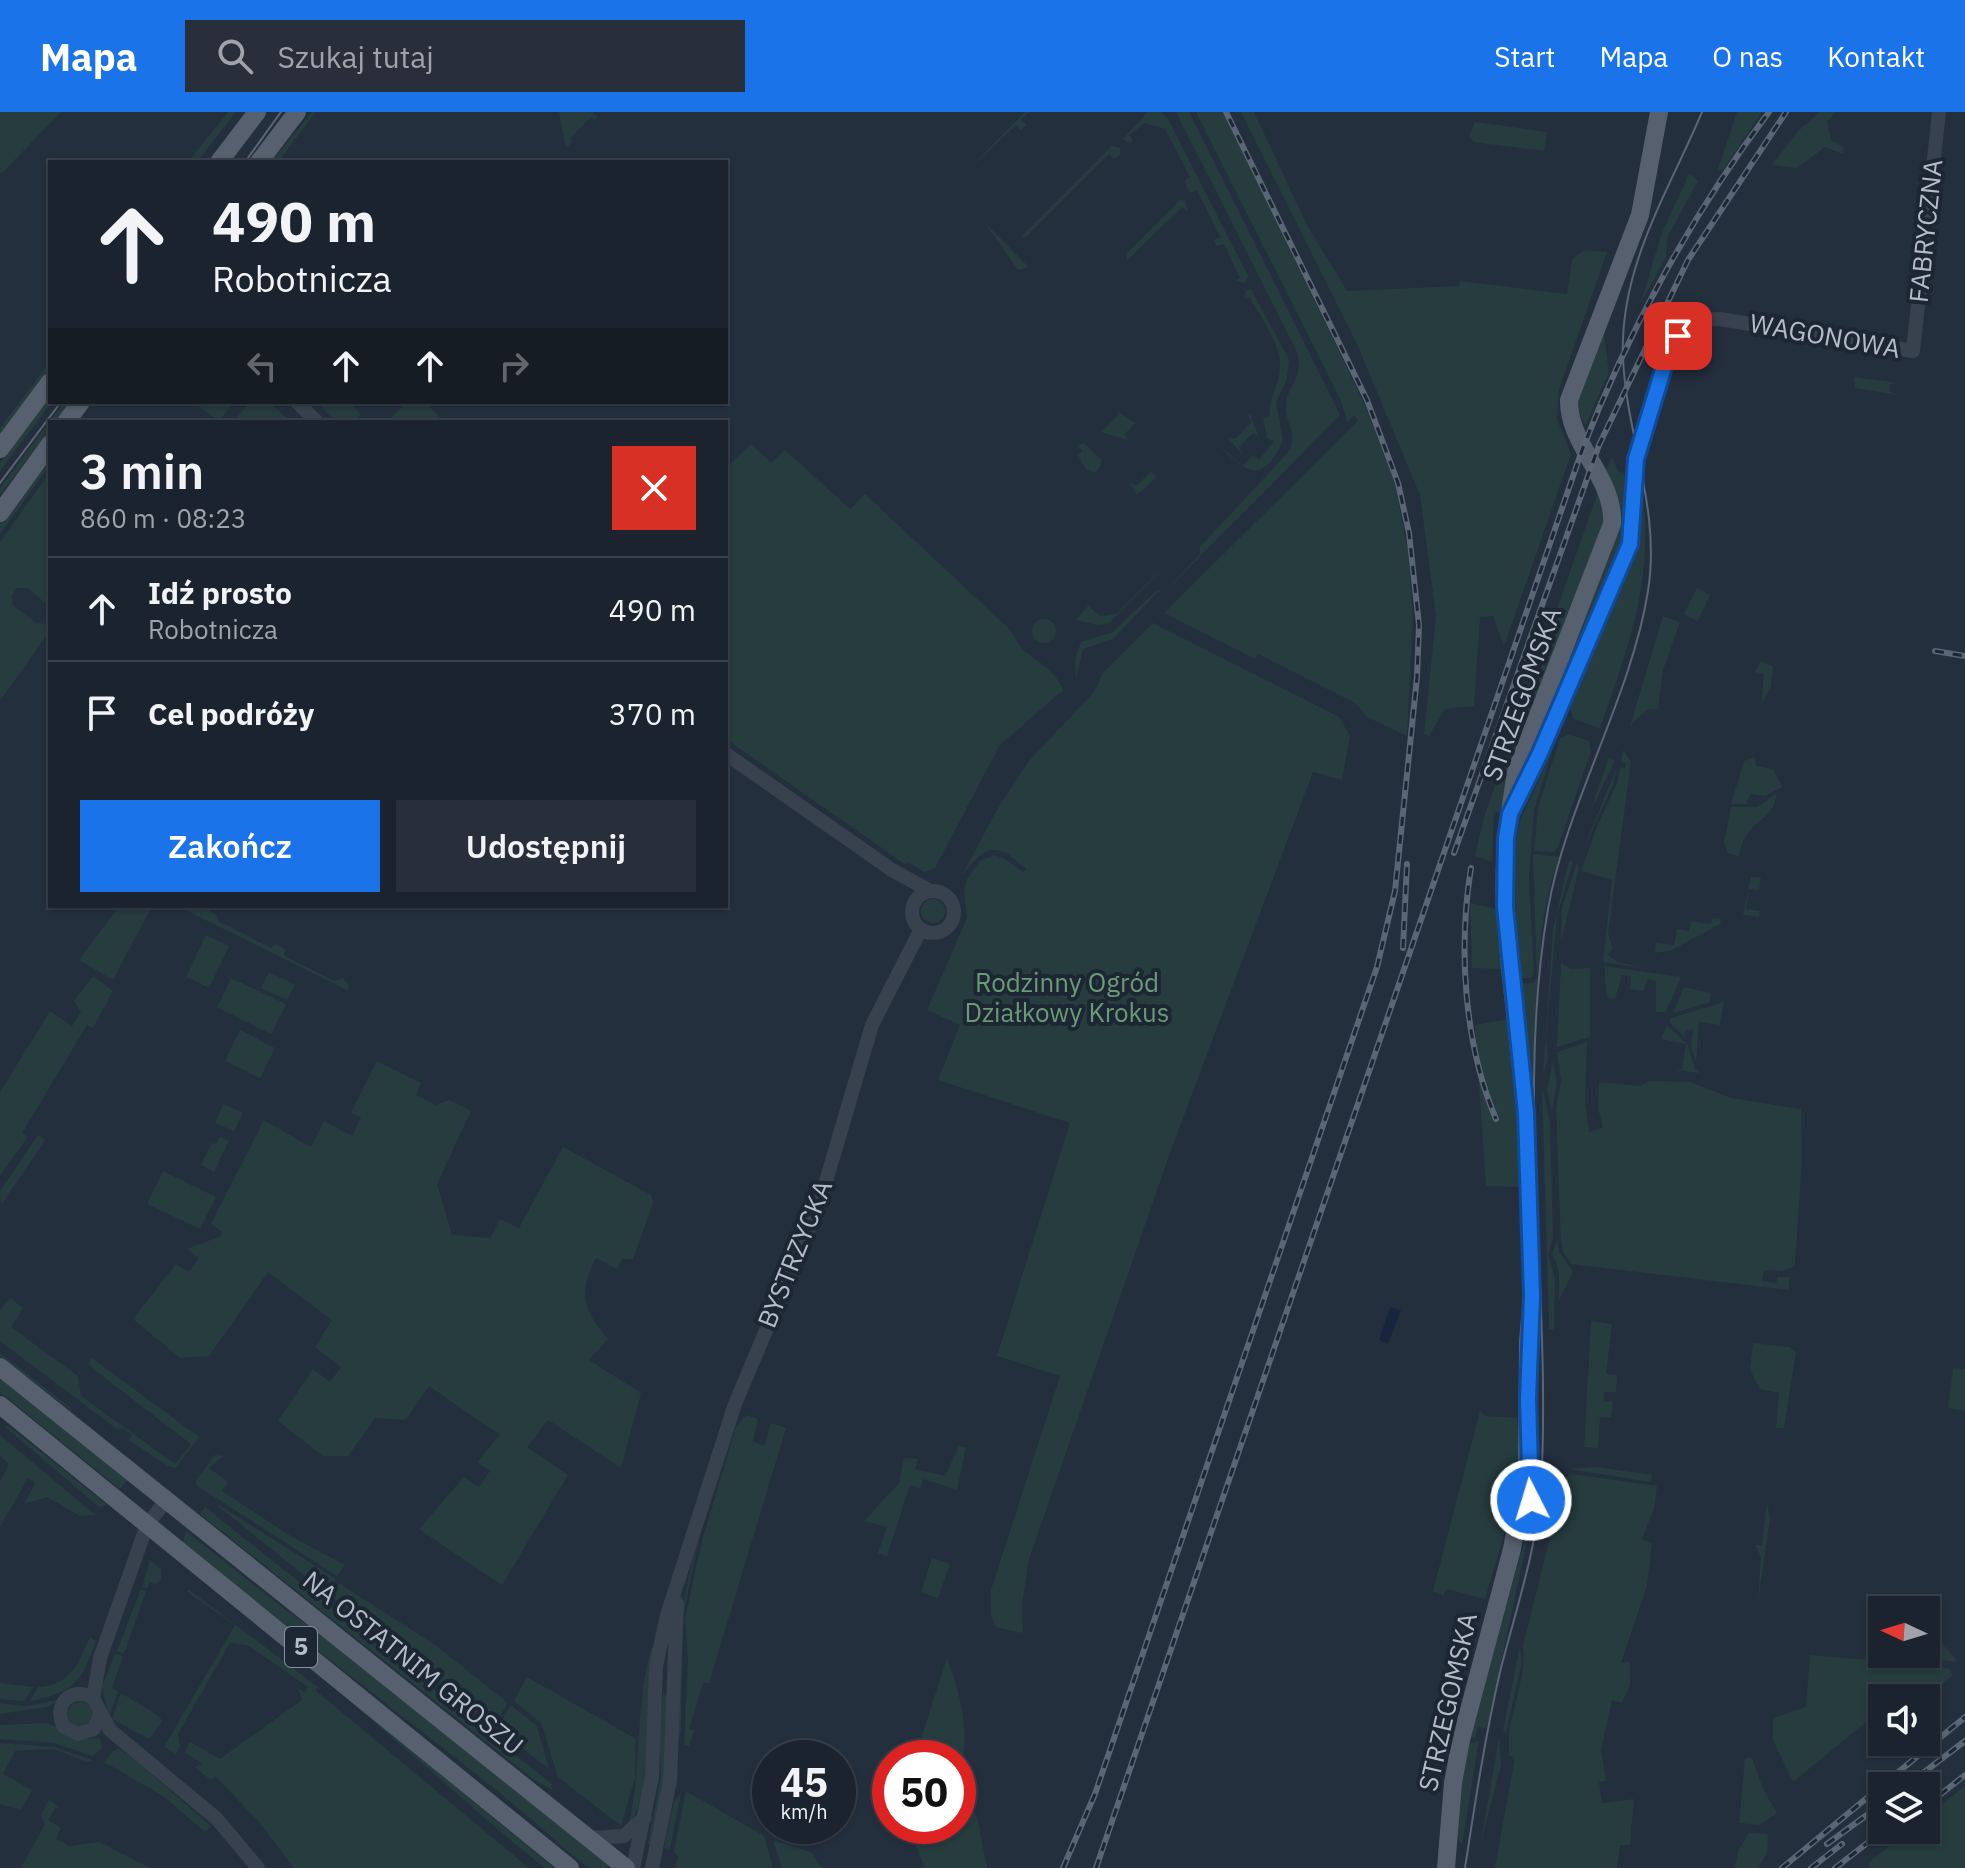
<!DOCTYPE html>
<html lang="pl">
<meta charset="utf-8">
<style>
:root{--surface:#1b232e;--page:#282f3a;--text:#f1f3f6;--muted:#a0a4aa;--line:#39404a;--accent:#1a73e8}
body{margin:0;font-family:"IBM Plex Sans",sans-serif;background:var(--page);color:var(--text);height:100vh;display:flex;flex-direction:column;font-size:30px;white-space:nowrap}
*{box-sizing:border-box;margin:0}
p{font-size:26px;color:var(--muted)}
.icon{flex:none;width:44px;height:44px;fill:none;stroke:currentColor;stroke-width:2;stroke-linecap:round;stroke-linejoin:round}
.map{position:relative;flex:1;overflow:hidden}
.sheet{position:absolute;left:48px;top:308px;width:680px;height:488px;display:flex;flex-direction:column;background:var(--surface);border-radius:0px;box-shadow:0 2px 6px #0004,0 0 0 2px var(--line)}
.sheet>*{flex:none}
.top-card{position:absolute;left:48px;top:48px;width:680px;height:244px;border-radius:0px;box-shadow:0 2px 6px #0004,0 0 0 2px var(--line);background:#1b232e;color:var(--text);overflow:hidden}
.needle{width:52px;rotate:274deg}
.fabs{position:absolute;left:1868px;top:1484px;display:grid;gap:16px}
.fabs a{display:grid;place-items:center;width:72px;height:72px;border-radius:0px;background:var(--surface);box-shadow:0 2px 6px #0004,0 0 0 2px var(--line);font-size:40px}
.speed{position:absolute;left:752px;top:1628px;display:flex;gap:16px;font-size:40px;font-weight:700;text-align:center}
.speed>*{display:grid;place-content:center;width:104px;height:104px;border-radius:50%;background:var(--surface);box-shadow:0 2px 6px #0004,0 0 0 2px var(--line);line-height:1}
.speed small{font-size:20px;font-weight:400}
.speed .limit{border:12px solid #d22;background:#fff;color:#111}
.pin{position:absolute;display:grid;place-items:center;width:68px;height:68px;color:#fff;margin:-34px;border-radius:16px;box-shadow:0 4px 12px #0006}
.me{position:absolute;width:88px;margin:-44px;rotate:355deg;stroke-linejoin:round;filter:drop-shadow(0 0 6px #0008)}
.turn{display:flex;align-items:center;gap:28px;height:168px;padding:0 32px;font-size:36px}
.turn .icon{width:104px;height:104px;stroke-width:2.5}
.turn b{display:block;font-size:56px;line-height:68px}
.lanes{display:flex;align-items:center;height:76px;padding:0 32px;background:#0003;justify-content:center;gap:40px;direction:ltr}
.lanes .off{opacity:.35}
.round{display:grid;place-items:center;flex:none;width:84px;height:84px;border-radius:0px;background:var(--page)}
.headline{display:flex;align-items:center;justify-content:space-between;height:136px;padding:0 32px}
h1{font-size:48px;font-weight:600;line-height:60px}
.button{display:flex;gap:16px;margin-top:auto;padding:16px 32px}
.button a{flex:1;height:92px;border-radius:0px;background:var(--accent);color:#fff;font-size:32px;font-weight:600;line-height:92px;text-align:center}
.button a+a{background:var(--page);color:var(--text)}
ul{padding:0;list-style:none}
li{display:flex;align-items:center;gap:24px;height:104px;padding:0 32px;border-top:2px solid var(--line)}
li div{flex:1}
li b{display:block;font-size:30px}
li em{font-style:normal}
header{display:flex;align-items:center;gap:48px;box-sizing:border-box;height:112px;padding:0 40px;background:var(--accent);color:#fff}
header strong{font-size:38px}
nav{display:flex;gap:44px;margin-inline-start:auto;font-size:28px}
.search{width:560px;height:72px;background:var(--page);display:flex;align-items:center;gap:20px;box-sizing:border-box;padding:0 28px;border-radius:0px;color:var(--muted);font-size:30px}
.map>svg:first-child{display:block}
.green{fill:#263c3f}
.water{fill:#17263c}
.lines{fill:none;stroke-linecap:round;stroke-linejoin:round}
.minor{stroke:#38414e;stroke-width:14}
.major{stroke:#56606e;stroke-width:18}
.tram{stroke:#5a6575;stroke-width:2}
.rail-casing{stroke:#5a6575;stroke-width:6}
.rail{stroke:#1d2633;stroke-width:3;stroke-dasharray:9;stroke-linecap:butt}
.route-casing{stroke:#114b97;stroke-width:20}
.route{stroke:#1a73e8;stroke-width:14}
.labels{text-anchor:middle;stroke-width:8;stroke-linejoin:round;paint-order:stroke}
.shield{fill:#1d2633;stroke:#878f9c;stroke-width:2}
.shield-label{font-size:24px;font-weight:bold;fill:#b4bcc9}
.street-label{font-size:26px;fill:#b4bcc9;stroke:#1d2633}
.park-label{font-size:26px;fill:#6b9a76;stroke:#1d2633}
</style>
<header>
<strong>Mapa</strong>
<div class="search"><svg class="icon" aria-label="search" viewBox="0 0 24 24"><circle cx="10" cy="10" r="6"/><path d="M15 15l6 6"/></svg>Szukaj tutaj</div>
<nav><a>Start</a><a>Mapa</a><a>O nas</a><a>Kontakt</a></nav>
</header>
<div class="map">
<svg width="1965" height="1756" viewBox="0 0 1965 1756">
<rect width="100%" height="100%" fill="#242f3e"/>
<path class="green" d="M0,0h61l-59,61 -2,-1z
M228,0h8l-39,50h-9z
M312,0h4l-38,50h-7z
M559,0h33l6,5 -4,3 -3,-3 -21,22 2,3 -6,6z
M1025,0h4l-8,8 5,5 -5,5 -5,-5 -51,48z
M1148,0h13l7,7 80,157 -3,7 -11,-2 6,-3 -16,-34 -7,2 -3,-6 6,-3 -23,-47 -7,3 -6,-12 6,-4 -25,-48 -20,-6 -16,12 4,5 -3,3 -7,-4z
M1176,0h13l151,303 -178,180 38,-41v-7l90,-97c7,-18 -5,-27 -4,-44 1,-23 20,-28 10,-56z
M1196,0h27l141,291 31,80 13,68 5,65 -6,120 -40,-19 -12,-14 -97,-49 -3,5 -91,-46 194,-192 -3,-6 -8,7 -6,-21z
M1241,0h13l53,113 40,66 112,-5 1,-5 107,13 5,-34 12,-10 23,2 -48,138 -2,29 14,35 -67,192 -11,-30 -13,1 -6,89 -29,3 -16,27 -5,-2 12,-118 -16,-121 -63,-151z
M1737,0h25l-40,59 -4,-2z
M1820,0h16l-9,9 4,19 12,7v7l-18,-7 -28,21 -25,-3 26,-34z
M1475,10l72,10 -3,19 -70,-9 -5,-6z
M1112,34l8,2v6l-6,5 -5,-5 -84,84 -3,-2z
M1689,62l9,7 -31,57 -1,19 -25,46 20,-68z
M1180,88l5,1 3,10 -6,-4 -55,54 -1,-7z
M985,111l44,44 -11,3z
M1251,177l38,71 -2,19 -11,23 7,39c-24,51 -43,25 -70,-2l29,27 12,-11 5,5 15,-19 -7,-3 -4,-21 7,-1c-2,-19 10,-31 10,-49 1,-23 -20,-50 -30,-70l-6,2 2,-8z
M1603,215l6,46 -24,53 -9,-21z
M50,250v6l-50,68v-8z
M1854,265l45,6 -9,1 -1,7 9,4 -43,-7z
M50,284l2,6 -52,69v-8z
M64,290h6l-15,20h-5v7l-50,66v-7z
M193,290h41l-15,19z
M249,290h20l22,20h-58z
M316,290l12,4 4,-4 6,3 12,-3 11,12 -5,8h-19z
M408,290h17l19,20h-58z
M1114,297l21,14 -11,12 4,5 -27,-8 18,-18z
M1250,302l9,23 -6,-4 -14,14 3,7 -15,-17 8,2 17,-17 -4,-6z
M1084,331l17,17v6l-6,7 -10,-5 -7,-13 4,-4 -4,-5z
M751,332l20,19 14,-13 65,59 15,-15 142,133c8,7 11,20 20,26 15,12 28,17 36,37l-63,55 -65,123 -11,4 -16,-10 -2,3 -180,-126v-271z
M1612,345l6,14 6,2 6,25 -5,46 -100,219 88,-223 -8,-67z
M50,350v3l-50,69v-10l45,-61z
M1151,359l5,7 -19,17 -7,-11 7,1z
M50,360v135l-23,-19h-10l-5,7 1,10 23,18 11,1 2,8 -49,69v-159z
M1639,362c19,96 -8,165 -39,254l-26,-9 -5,-13 67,-163 4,-20z
M1599,377l7,24 -104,300 -8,-2 -2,51 -17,-6 9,-39z
M1183,437l-74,74 -11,2 -23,-5 13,-14 13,10 15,-2z
M1697,476l13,7 -12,26 -14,-7z
M1160,478l-47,49 -30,10 -7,30 -1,-19 6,-18 32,-10 43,-41z
M1663,504l17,6 -17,48 -5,39 -11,1 -17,16z
M1032 519a12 12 0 1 1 24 0a12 12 0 1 1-24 0Z
M1153,511l186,94 11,19 -8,44 -29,-8 -142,378 -142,409 -7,45 1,29 -27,-6 -5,-12v-25l69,-214 -63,-20 73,-233 -132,-43 22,-55 -33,-15 40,-92 -3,-28 3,-11 13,-18 14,-6 11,4 18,13 3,-3c-30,-28 -39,-25 -64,6l36,-67 31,-47 65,-69 9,-19z
M1761,549l12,6 -2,19 -10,19 3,-31 -9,-2z
M1569,622l20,7 2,10 -33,96 -4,5 -20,-1 4,-44 22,-69z
M1553,637l-19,61 -5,68 5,95 -3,5 -15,1 -1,-134 5,-24z
M1623,638l8,11 -23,173 5,15 -6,5 10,8 26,6 -40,-6 9,-82 -31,-9 17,-47 19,-41 3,-15h5l1,-5 -5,-1z
M1609,645l5,3 -1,5 -23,47z
M1755,645l1,9 17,3 9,18 -17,9 -14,-2 -5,10h-15l13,-43z
M1616,658l-3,15 -32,70z
M1776,682c-1,29 -32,24 -37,63l-11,-4 -4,-10 7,-36h26z
M1533,742l27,3c-16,38 -19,79 -22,119 -10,118 -1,235 1,353h-4l-19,-345 17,-1 4,-6z
M1569,748l4,2 -16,52 -11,124 2,22 -5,15 10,-145z
M1577,751l2,5 -18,74 1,-34z
M1751,765l10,1 -2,12 -10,-1 -3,20 14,2 -1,6 -16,-2z
M921 799a12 12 0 1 1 24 0a12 12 0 1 1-24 0Z
M1470,791l27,6 5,60 -30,-1z
M119,794h33l-39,74 -34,-20z
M177,794h24l16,9 1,6 53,27 5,-4 9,5 -1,7 50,25 9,-3 6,8 -2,4z
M1713,806l8,1 -1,5 -48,26 -17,3 1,-10 18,2 3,-16 12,2 2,-10 20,3z
M206,823l23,11 -20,42 -23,-11z
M1561,851l10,6 19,-1v69l-33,10z
M1604,854l77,11 -15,35h-10v-31l-9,-2 -3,12 -14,-2 1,-12 -9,-2 -7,24 -8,-1z
M269,860l26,13 -8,15 -26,-12z
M93,864l20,15 -20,37 -6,-3 -65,108 6,4 -28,38v-83l50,-81 22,15 9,-14 -7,-11z
M231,866l55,26 -15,30 -54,-27z
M1684,875l27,6 -1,9 -37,11z
M1724,890l-4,23 -21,-3 -3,40 -5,-16 2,-16 -7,-1 -1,8 -16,-15 2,-4z
M1509,907l13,168 -36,-1 -11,-161z
M1667,913l20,19 8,25 5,4 -25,-3 7,-1 4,-25 -25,-5z
M240,918l35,18 -15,30 -35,-17z
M1587,930l-2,60 4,30 14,-5 -5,-19 1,-26 41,4 9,-5 41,1 41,16 70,11 1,48 -7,109 -13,5 -18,-1 -2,11 14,2 2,-6h11v13l-217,-26 -9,-12 -2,-11 -5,-132 5,-29 -4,-28z
M377,949l44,22 -5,12 20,10 13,-5 22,11 -34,73 15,51 38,3 10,-19 19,9 44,-81 88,48 2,8 -20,56h-11l-5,10 -21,-11c-18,35 -14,51 12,81l-19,21 52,33 -20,75 -73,-48 -21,27 41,28 -66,110 -83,-56 45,-52 15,10 11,-16 -13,-9 23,-27 -71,-49 -23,34 -31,-2 -27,38h-25l-45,-35 35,-52 17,13 11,-15 -26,-20 17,-27 -64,-48 -59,84 -29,2 -47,-39 43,-55 13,8 10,-14 -12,-9 34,-13 1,-4 -11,-8 53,-104 47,27 13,-26 28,15 9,-18 -10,-5z
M1553,950l4,21 -5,29 -5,-22z
M1542,973l8,39 3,113 -5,18 7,23 -1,51h-5z
M224,992l19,9 -9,19 -19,-10z
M38,1023l7,5 -44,65 -1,-14z
M220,1025l9,4 -15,31 -13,-7 11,-22 4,1z
M163,1059l53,26 -16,32 -53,-25z
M1557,1129l2,11 14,20 -14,28v-30l-7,-16z
M10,1186l13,10 -12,19 67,49 3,20 94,68 16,-20 -94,-72 -9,-8 4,-6 107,79 -23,31 -8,-2 -39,-26 3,-5 -9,-7 -5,2 -118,-89v-31z
M1591,1209l21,3 -6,50 11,1 -1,17h-12v9l9,1 -2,16 -11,-1 -2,31 -14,-1z
M1753,1231l36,4 7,5 -12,76h-8l3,-35 -19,-4 -10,-19z
M0,1241l72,56 -1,2 -71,-55z
M1953,1256l12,1v42l-17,-3z
M0,1266l128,101 -8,10 -120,-97z
M1480,1299l6,5 31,2 3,43 -9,50 -26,88 -38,-10 -4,7 -10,-5z
M746,1303l12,4 -5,22 11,5 7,-23 15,5 -77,255h-6l-14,46 5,2 -5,15 -5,-2 4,-85 -3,-40 17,-79 34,-113z
M4,1314l6,1 97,78 -8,2z
M0,1323l95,80 -15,1 -33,-19 -23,7 11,-21 -7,-5 -28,49v-45l9,-18 -9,-8z
M959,1334l7,1 -9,43 -33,-11 -4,9 -10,-3 -23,71 -9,-3 9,-26 -23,-6 35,-38 5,-25 14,1 -3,10 30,7z
M215,1343l8,1 -14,12 19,14 -6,9 70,46 53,28 -8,11 -141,-91v-5z
M1597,1355l55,8 -1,7 -83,-13z
M1572,1362l85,12 -3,23 -12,30 10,4 -5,43 -26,77 9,-1v23l-8,18 -10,-3 -11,50 5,31 -7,1 3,21 32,-4 -4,46h-10l-3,23h-122l20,-111 -6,-1c-4,-37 18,-73 14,-110l42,-169z
M1767,1390l3,17 -12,82 3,-44 -6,-12h7z
M1535,1392l-48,224 -9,-1 -3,10 -7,1z
M219,1393l117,74 -10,14 -108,-87z
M205,1395l347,277v6l-19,-11 -333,-265z
M186,1419l101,80 56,39 266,214 -1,4h-20l-89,-76 -317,-248z
M699,1428l-17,80 -1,112 -4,10c2,-69 -1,-136 22,-202z
M932,1446l18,6 -12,34 -17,-6z
M150,1448l11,9v11l-5,4 -6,-2 -3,7 -5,-2z
M339,1471l99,64 70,56 -15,23 -162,-130z
M141,1477l5,2 -22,63 -7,-3z
M188,1477l130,98 -3,3 214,178h-235l-35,-46 -44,-46 -4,4 -17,-13 9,-3 -18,-12 5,-10 30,17 82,-59 -4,-12 7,5 3,-6 -61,-42 -17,-2 -52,91 2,13 -4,7 -12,-7 71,-122 -48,-33z
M1928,1515l30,35 -34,-4z
M90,1525l6,4c-14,41 -23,52 -66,60l8,-14c34,-2 39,-23 52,-50z
M653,1531c-7,52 3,144 -25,185 15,-62 6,-126 25,-185z
M1520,1534l2,16 -16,70 -3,-1z
M115,1542l8,2 -11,32 6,4 -9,25 -7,-30z
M1810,1543l125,11 15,3 3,6 -29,23h-42v23l-16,1 -73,60 -20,-42v-22l33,-11z
M947,1546c13,34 21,67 16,102l-46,-9z
M315,1559l239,197h-9l-30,-24z
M527,1565l109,62 -1,39 -14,48 -63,-49 -17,-54 -27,-22z
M0,1571l33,4 -8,14 -25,-2z
M121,1581l38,23 3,5 -13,18 -37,-20z
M663,1582l4,2 -4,95 -11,54 -4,-1 13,-67 -2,-53z
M58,1588l-10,7 -48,7v-11l27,3z
M68 1602a12 12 0 1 1 24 0a12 12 0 1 1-24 0Z
M511,1593l26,21 12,43 -52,-41z
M47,1611l36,16 17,-1 2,9 -9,9 -39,-13 -54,-4v-14z
M1499,1626l2,27 -20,77z
M1479,1629l-1,5 -16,99c-14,-17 3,-79 7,-101z
M0,1631l54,4 38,13 -6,2 -32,-13 -39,2 -12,23 29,16 -11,20 -21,-6z
M114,1638l6,-1 13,9 78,68 -6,6 -42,-36 -59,-34z
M1745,1646h7l12,33 13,22 -17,12 -21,-2z
M958,1657l20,52 9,47h-62l-13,-31 -7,3 -4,-14h57z
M1965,1674v82h-94l-3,-5 41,-33h17v-13z
M686,1679l78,45 9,32h-98l3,-11 -4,-6z
M681,1681l-11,56 -6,-1 10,-46z
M49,1687l10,9h-4l-7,12 13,8 -5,11 13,7 31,-4 50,26h-129l24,-44 -4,-9z
M1749,1721l19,1 -1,19 -9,15h-23l3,-17z
M773,1728l38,12 11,16h-40z"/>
<path class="water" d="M1390,1195l11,3 -13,34 -9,-4z"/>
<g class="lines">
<path class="minor" d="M297,290l20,20
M726,642l166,116 38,21
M1514,695l116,-263 6,-85 30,-99 12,-24 10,-10 10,-6 22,-1 193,32 26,-239
M912 800a21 21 0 1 1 42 0a21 21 0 1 1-42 0Z
M93,1586l7,-40 47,-133 20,-26
M100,1602l-6,15 -16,5 -14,-7c-12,-22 7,-42 29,-29l17,32 107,89 41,49
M592,1726l32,-2 21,-19
M633,1756l19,-91 4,-111 11,-51 68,-211 84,-199 53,-180 49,-96
M652,1756l18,-87 7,-178"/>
<path class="major" d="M219,50l38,-50
M259,50l38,-50
M66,310l15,-20
M0,337l50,-67
M0,401l50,-69
M0,1255l626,501
M0,1293l570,463
M1446,1756l7,-85 8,-43 51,-191 15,-84 1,-124 4,-46 -6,-182 -16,-145 -6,-78 2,-52 10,-66 96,-248c3,-46 -44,-79 -43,-124l71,-185 19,-103"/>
<path class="tram" d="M245,50l36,-50
M0,371l61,-81
M1465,1756c10,-65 20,-131 35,-196 15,-60 37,-123 41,-185 11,-192 -26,-387 7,-578 18,-105 83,-211 100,-318 13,-81 -21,-153 -25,-232 -4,-92 45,-166 79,-247"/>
<defs>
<path id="rail" d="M1935,539l30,5
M1454,741l145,-408 89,-185 98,-148
M1471,756c-13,80 -7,176 25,251
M1403,836l4,-84
M1906,1674l59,-45
M1926,1694l39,-31
M1827,1732l55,-40
M1063,1756l32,-74 282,-827 18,-76 22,-214 2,-52 -10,-92 -11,-50 -31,-83 -141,-288
M1096,1756l485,-1415c46,-120 111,-239 188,-341
M1782,1756l183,-151
M1811,1756l31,-24
M1835,1756l49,-38"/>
</defs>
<use href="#rail" class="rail-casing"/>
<use href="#rail" class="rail"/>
</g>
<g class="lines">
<defs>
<path id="route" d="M1531,1388l-3,-101 4,-104 -6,-182 -21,-206 1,-69 4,-24 30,-61 90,-209 6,-85 30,-99 12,-24"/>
</defs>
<use href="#route" class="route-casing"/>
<use href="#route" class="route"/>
</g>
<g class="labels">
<rect class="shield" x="285" y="1515" width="32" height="40" rx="6"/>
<g class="shield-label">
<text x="301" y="1543">5</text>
</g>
<g class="street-label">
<text transform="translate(1926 119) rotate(-84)" y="9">FABRYCZNA</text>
<text transform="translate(1825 224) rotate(10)" y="9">WAGONOWA</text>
<text transform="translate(1522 582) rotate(-70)" y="9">STRZEGOMSKA</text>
<text transform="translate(795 1142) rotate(-68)" y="9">BYSTRZYCKA</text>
<text transform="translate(413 1551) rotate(39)" y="9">NA OSTATNIM GROSZU</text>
<text transform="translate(1448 1590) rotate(-77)" y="9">STRZEGOMSKA</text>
</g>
<g class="park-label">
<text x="1067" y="880">Rodzinny Ogród<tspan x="1067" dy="30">Działkowy Krokus</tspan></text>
</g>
</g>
</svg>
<div class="fabs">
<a><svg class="needle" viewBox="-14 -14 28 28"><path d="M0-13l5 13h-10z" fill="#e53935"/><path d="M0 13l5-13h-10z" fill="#a0a4aa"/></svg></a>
<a><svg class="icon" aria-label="sound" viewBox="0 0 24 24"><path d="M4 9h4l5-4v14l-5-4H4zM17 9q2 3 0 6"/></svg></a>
<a><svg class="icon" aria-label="layers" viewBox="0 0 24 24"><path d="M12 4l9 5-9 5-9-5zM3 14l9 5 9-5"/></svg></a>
</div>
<div class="speed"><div>45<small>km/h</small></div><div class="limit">50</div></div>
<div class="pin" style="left:1678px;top:224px;background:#d93025"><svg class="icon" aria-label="arrive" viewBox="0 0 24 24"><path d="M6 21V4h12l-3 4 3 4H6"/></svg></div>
<svg class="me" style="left:1531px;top:1388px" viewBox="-20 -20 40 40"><circle r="17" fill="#1a73e8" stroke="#fff" stroke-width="3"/><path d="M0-11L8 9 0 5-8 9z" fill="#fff"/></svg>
<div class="top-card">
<div class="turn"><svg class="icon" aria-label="ahead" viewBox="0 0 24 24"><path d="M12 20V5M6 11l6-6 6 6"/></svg><div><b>490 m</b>Robotnicza</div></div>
<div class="lanes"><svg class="icon off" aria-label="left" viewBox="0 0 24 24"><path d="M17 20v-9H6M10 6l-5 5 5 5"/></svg><svg class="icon" aria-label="ahead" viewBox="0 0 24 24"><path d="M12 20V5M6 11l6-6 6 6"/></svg><svg class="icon" aria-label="ahead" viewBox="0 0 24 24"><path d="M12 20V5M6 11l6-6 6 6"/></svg><svg class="icon off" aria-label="right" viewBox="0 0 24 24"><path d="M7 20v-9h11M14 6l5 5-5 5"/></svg></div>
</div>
<section class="sheet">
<div class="headline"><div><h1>3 min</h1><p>860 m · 08:23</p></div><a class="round" style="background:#d93025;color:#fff"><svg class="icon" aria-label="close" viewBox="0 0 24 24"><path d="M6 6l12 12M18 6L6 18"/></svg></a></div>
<ul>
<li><svg class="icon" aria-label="ahead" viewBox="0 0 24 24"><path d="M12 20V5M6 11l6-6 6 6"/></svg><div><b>Idź prosto</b><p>Robotnicza</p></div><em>490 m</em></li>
<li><svg class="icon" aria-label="arrive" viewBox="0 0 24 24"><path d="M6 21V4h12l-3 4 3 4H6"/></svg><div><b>Cel podróży</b></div><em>370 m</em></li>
</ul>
<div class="button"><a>Zakończ</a><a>Udostępnij</a></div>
</section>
</div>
